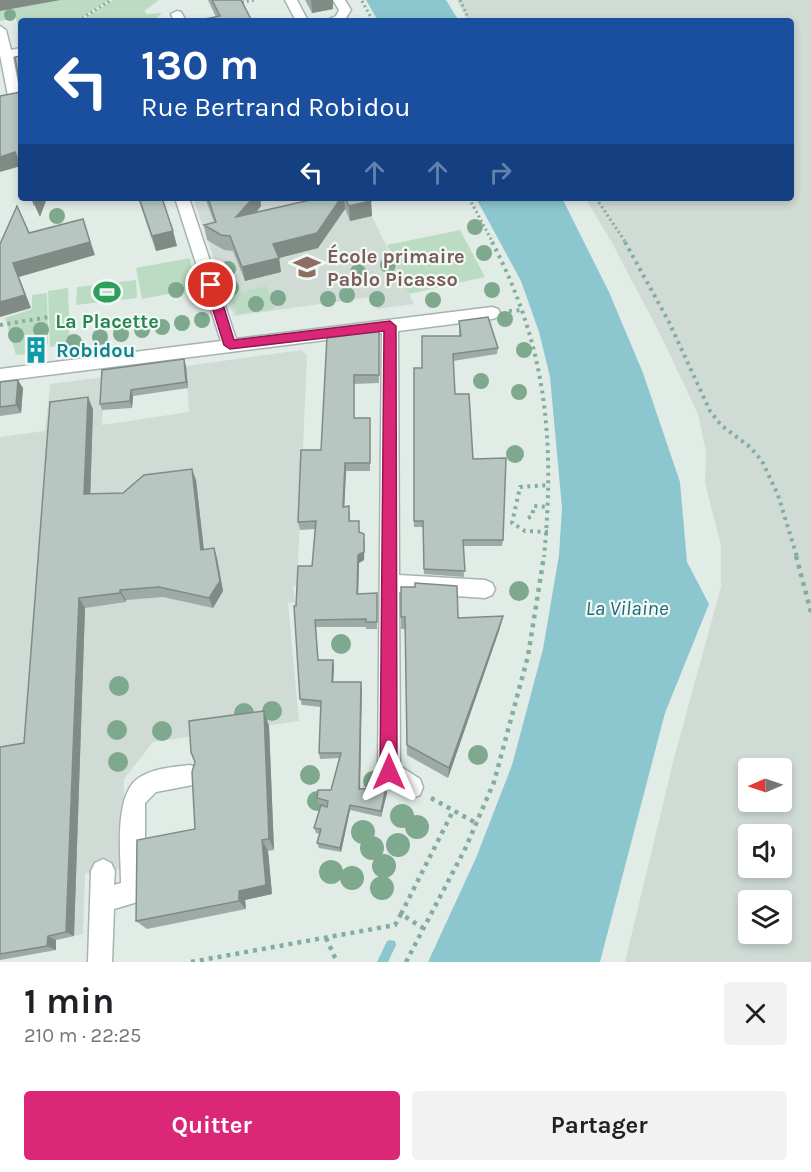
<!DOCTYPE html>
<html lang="fr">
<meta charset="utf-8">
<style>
:root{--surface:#fff;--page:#f2f2f2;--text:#202124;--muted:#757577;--accent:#db2777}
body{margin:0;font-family:Karla,sans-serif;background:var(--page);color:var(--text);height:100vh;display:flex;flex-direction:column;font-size:22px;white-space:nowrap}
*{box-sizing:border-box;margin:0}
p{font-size:20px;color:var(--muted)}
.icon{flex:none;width:33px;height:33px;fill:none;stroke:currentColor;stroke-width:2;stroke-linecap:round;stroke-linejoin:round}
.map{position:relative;height:962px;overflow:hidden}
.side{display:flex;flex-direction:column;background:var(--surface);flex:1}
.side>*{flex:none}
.hud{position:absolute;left:18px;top:18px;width:776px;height:183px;border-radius:6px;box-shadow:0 3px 9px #0003;background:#1a4fa0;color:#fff;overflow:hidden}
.needle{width:39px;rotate:268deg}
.controls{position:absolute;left:738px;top:758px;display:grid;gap:12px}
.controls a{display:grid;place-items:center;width:54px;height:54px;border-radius:6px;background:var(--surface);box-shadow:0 3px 9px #0003;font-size:30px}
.pin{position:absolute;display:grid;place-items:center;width:51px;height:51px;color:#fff;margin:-26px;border:3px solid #fff;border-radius:50%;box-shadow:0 2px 6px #0007}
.me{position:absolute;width:66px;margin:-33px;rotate:0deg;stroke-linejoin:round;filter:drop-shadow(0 0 4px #0008)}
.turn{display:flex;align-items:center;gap:21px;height:126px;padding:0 24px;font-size:27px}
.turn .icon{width:78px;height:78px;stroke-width:2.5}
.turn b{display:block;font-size:42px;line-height:51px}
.lanes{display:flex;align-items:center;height:57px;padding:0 24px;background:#0003;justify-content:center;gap:30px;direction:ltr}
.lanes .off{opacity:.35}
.round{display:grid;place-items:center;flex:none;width:63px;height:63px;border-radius:6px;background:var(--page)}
.headline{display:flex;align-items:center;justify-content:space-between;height:102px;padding:0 24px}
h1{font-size:36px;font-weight:700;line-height:45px}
.cta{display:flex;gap:12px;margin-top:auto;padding:12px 24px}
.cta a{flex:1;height:69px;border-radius:6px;background:var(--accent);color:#fff;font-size:24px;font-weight:700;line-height:69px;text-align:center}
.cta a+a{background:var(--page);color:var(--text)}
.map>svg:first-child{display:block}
.built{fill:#d0dbd6;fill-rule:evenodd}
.green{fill:#bbdcc3}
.water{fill:#8cc7cf}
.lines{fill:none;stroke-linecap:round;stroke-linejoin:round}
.stream{fill:#8cc7cf;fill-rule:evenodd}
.minor-casing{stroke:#a5b4ae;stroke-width:3}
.path-far2{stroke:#83ae9f;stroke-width:3;stroke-dasharray:2 3;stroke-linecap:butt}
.path-far1{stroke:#83ae9f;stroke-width:4;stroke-dasharray:3 4.5;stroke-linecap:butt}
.path{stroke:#83ae9f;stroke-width:4.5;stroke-dasharray:4 5;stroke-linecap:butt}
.minor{fill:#fff;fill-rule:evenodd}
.tree{fill:#7fa98e}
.wall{fill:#9daaa5}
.shaded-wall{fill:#808b86}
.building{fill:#b7c6c0;stroke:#808b86;stroke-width:1.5}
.route{fill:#db2777;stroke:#8e194d;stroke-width:1.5}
.labels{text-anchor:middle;stroke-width:4.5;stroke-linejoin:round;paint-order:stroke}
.education-label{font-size:20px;font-weight:bold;fill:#785e54;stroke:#f2f8f5;text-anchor:start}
.leisure-label{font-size:20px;font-weight:bold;fill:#27864d;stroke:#f2f8f5}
.culture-label{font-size:20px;font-weight:bold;fill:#0d838f;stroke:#f2f8f5;text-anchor:start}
.water-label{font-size:21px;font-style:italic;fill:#1e6a76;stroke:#f2f8f5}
</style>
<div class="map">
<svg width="811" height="962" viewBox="0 0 811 962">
<rect width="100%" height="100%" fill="#e2ece7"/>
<path class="built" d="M457,0h354v962h-186l49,-204 47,-171v-41l-16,-63 1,-32 -8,-37 -38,-80 -49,-93 -26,-43h205v-177h-323zM748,768h34v33h-34zM748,834h34v33h-34zM748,900h34v33h-34z
M193,198h147l10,23 22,-5 42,88 -37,5 -6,-12 -137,19z
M302,350l5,6 -10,229 -4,2 2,15 -7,1 11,118 -146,21 -29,37v89l-39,6 -2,60 -27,6v10l-56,10v-523l45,-6 5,-47 54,-7 -2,48 87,-13 -3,-46z"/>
<path class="green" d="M61,0h48l-33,21h-55v5l-3,1 -2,-9 -16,3v-10z
M113,0h46l-15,11 3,3 15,-1 -9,8h-73z
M460,230l25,47 -76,17 -22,-49z
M190,258l5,31 -53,10 -6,-31z
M136,280l1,18 -61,7 1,-18z
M266,286l8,23 -37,5 -8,-19z
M68,288l2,56 -20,3 -2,-56z
M47,293l1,51 -19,3 -1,7 -12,1 -11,-37 27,-9v-14z"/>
<path class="water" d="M366,0h80l13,21h-81z
M476,198h86l47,94 34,81 37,109 7,80 22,42 -44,109 -65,249h-172l48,-104 36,-93 31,-116 16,-94 3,-47 -12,-131 -11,-45 -18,-51z"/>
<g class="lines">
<path class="stream" d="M391,940l4,1 1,4 -8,17h-11l10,-21z"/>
<defs>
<path id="minor" d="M285,0h12l11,21h-12z
M333,0h12l6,10 -7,11h-19l11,-5 3,-6z
M177,11l4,1 5,9h-12l-3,-7z
M0,26l6,4 5,20 10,-2v8l-8,1 8,42 -1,5 -5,1 -6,-4 -9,-46z
M175,198h14l47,141 256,-32 6,2 2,4 -2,4 -6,2 -94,12 1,244 86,5 7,3 3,6 -3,6 -7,3 -86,-6 1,174 20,13 3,8 -3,8 -8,3 -31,-18 -3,-8 4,-439 -382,48v-12l221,-28z
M190,765l8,3 3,8 -3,8 -42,8 -11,11v90l-4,8 -27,8 -2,53h-24l3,-91 4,-8 8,-4 8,4 4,8 -1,14 7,-2c0,-27 -8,-90 19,-106 15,-9 33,-10 50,-12z"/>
</defs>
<use href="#minor" class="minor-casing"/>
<path class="path-far2" d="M460,0l10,21
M362,1l11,20
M237,3l18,-3
M78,21l33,-21
M469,198l24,45
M596,198l30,45"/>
<path class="path-far1" d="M492,242c55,105 63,199 52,315
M625,242l44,80 41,89 11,14 29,22 12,14 16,34 19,62
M509,311l14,-1
M0,325l49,-8
M528,518l4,-2 2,-10 15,1
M548,532l-23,-1 -13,-8 8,-36 30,-2"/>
<path class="path" d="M796,556l15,56
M431,798l45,25
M401,914l52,-103
M326,938l11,24
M191,962l204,-37 6,-11 22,14
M406,962l60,-115 28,-65 34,-126 16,-100"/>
<use href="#minor" class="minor"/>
</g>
<g class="tree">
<circle cx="10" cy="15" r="6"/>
<circle cx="57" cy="216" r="8"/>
<circle cx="475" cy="227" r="8"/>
<circle cx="484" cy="253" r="8"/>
<circle cx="388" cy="265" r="8"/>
<circle cx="228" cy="269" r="8"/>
<circle cx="358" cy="272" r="8"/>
<circle cx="231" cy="288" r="8"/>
<circle cx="176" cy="290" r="8"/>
<circle cx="492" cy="290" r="8"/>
<circle cx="195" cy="292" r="8"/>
<circle cx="347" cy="295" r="8"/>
<circle cx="278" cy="298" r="8"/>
<circle cx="328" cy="299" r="8"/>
<circle cx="377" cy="299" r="8"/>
<circle cx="433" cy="300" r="8"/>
<circle cx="256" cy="304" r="8"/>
<circle cx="505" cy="319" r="8"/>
<circle cx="202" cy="320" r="8"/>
<circle cx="182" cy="323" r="8"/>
<circle cx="162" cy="327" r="8"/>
<circle cx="41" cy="330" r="8"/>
<circle cx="142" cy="330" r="8"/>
<circle cx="121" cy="334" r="8"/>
<circle cx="16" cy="335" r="8"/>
<circle cx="100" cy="337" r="8"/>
<circle cx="74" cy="342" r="8"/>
<circle cx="524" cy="350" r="8"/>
<circle cx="481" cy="381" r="8"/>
<circle cx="519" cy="392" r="8"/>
<circle cx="515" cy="454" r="9"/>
<circle cx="519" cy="591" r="10"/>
<circle cx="341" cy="644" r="10"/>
<circle cx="119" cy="686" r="10"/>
<circle cx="272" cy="711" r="10"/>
<circle cx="244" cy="713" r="10"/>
<circle cx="117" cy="730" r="10"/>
<circle cx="162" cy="731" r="10"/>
<circle cx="478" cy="755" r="10"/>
<circle cx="118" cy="762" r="10"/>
<circle cx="310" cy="775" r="10"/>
<circle cx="373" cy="781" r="10"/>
<circle cx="317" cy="801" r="10"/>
<circle cx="402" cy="816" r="12"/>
<circle cx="417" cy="827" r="12"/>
<circle cx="363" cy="832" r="12"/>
<circle cx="398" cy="845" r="12"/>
<circle cx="372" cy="848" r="12"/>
<circle cx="384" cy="866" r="12"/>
<circle cx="331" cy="872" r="12"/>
<circle cx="352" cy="878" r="12"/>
<circle cx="382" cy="888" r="12"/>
</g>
<path class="wall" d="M208,0h33l11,21 -36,-4z
M305,0h28v9l-21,4z
M138,198h24l15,48 -21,5z
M205,198h55l1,8 -5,7 63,-15h51l1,3 1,15 -22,5 -5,-12 -27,39 -39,10 2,14 -36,9 -12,-30 -9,-1 -17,-10 -3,-15 10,-3z
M459,321l39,27 -1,6 -44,7 2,33 18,65 30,81 -1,6h-39l1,31 -40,-3 -1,-47h-9v-159h8l37,-32z
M379,330v53l-25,1v34h16v53h-24l-2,36 6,7v7l10,11 5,10 -1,18 -5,3 -1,31 19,7v28h-11v-2h-50l2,33 16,6 -1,16h28l-1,107 26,-1 1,5 -6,24 -31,-7 -9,42 -22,-4 -2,-5 3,-9 -4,-1 -2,-5 13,-23 -8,-1 -2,-6 14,-8 8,-32 -19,1 -1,-6 2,-46 -19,-2 -2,-6 -4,-93 16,-40 3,-37 -15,1 -2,-8 23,-72 6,-113z
M186,366l2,22 -55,8 -1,12 -30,2 -2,-6 2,-34z
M0,382l23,6 -2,25 -21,3z
M93,409l-3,85 33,-1 73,-13 8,70 10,-2 3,10 6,33 -10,17 -50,-11 -37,3v2l-41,6 -11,328 -18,4v10l-56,10v-213l24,-4z
M401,587l57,31 42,10 -52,150 -41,-23 -2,-126h-4z
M264,711l5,15 5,124 -6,1 4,43 -27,6 1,9 -99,20 -11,-8 59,-92z"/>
<path class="shaded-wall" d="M0,0h61l-61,11z
M311,0h22v9l-21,4z
M15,152l6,14 -21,6v-15z
M37,198h10l-7,19 -6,-13z
M253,198h7l1,8 -22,26 -3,-15z
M341,198h3l1,11 -27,39 -39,10 2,14 -36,9 -3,-14 31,-23z
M371,201l1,15 -22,5 -1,-15z
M83,219l12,36 -76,22 12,31 -31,9v-15l13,-39z
M173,231l4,15 -21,5 -4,-15z
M184,359l2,7 2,22 -2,-6z
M18,380l5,8 -2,25 -5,-8z
M131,390l2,6 -1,12 -2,-7z
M88,397l5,12 -3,96 -6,-11z
M345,463l1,8 -2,44 -1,-8z
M192,469l4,11 9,80 -4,-10z
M364,534v26l-5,3 -1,38 -1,-7 1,-39z
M214,548l3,10 6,33 -10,17 -4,-10z
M120,590l6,10v2l-6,-9z
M79,598l6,10 -11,328 -8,-4z
M503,616l-3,12 -52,150 1,-10z
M333,660l1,6 -1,22 -1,-6z
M361,682l1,7 -2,105 -1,-5z
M264,711l5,15 5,124 -5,-11z
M386,788l1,5 -6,24v-6z
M350,805v5l-9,42 -1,-4z
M262,840l6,11 4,43 -27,6 1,9 -7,-8v-10z
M48,936l8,4v10l-9,-4z"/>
<path class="building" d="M212,0h29l11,21h-57l25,-5z
M21,56v36l-6,-35z
M21,92v76l-6,-16 -15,5v-61z
M32,198h5l-3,6z
M139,198h23l11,33 -21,5z
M208,198h45l-17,19 83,-19h22l-24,35 -44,11 6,14 -37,9 -12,-31 -9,-1 -17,-10 12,-3z
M345,198h25l1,3 -22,5z
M17,206l12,27 54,-14 7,23 -77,21 12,32 -25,7v-58z
M488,317l10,31 -45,6 2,40h14l4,65 33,-1 -3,82h-40l2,31 -41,-2 -1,-48h-9v-153h8v-32h39l-2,-15z
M379,330v45h-25v43h16v45h-25l-2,44 6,-1v15h10v11l5,2v18l-6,3 -1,39 20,-1v29h-11v-3l-51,1 3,40h15l-1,22h29l-2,107 27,-1 -5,23 -31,-6 -10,43 -23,-5 4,-14 -7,-1 7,-23 6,2 1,-6 -11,-3 1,-8h13l10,-37h-22l2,-52 -21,-2 -6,-93h2l2,-40h14l4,-45 -18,1 3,-72h20l6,-113z
M184,359l2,23 -55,8 -1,11 -30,3 2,-34z
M18,380l-2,25 -16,2v-25z
M88,397l-4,97 39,-1 21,-18 48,-6 9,81 13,-2 6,33 -11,17 -50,-11 -39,3v3l-41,5 -13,334 -18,4 -1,10 -47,8v-207l24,-4 26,-341z
M415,583l42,3 1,32 45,-2 -54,152 -42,-23 -2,-128h-4v-30h14z
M264,711l5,128 -7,1 4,45 -27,6v10l-103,20 1,-81 58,-11 -3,-57 3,-10 -4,-10 -2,-31z"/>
<path class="route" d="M211,281l6,4 17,55 156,-19 6,5 1,446 -2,6 -6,2 -6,-2 -3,-6 4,-441 -154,18 -6,-4 -19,-60z"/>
<defs>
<symbol id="school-bare" viewBox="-9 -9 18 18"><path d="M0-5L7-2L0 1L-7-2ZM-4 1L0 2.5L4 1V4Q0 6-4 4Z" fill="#8d6e63" stroke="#f2f8f5" stroke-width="2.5" paint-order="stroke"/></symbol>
<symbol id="stadium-bare" viewBox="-9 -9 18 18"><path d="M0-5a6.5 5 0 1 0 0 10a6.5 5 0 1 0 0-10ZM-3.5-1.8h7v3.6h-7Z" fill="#2e9e5b" stroke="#f2f8f5" stroke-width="2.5" paint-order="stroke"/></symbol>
<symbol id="building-bare" viewBox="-9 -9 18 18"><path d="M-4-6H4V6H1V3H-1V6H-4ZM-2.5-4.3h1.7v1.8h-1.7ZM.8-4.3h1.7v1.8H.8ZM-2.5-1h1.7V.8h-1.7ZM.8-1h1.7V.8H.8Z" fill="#0f9aa8" stroke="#f2f8f5" stroke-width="2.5" paint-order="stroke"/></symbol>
</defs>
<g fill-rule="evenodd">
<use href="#school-bare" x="288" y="248" width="38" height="38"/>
<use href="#stadium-bare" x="88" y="273" width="38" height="38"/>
<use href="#building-bare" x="17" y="331" width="38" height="38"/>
</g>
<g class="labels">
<g class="education-label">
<text x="327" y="263">École primaire<tspan x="327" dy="23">Pablo Picasso</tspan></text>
</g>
<g class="leisure-label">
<text x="107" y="328">La Placette</text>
</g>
<g class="culture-label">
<text x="56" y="357">Robidou</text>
</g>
<g class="water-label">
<text x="627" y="615">La Vilaine</text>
</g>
</g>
</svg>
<div class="controls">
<a><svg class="needle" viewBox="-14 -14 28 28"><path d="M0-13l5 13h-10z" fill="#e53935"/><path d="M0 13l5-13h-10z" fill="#757577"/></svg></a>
<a><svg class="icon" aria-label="sound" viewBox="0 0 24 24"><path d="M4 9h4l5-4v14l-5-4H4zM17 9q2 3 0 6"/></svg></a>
<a><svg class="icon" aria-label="layers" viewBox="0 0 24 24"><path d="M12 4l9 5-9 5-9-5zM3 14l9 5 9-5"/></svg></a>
</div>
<div class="pin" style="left:211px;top:285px;background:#d93025"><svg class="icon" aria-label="arrive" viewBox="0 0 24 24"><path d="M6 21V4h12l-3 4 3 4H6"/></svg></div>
<svg class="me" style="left:389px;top:772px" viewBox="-20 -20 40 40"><path d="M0-17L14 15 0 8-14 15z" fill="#db2777" stroke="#fff" stroke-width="4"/></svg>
<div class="hud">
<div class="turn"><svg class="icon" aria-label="left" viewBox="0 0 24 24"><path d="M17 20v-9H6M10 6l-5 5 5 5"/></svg><div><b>130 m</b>Rue Bertrand Robidou</div></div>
<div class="lanes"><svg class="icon" aria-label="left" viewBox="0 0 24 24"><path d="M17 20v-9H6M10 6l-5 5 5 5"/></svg><svg class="icon off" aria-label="ahead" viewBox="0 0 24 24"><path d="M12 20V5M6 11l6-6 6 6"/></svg><svg class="icon off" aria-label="ahead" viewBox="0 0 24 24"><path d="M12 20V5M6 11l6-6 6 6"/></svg><svg class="icon off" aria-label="right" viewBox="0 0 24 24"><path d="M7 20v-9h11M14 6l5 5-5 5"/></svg></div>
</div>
</div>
<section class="side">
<div class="headline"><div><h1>1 min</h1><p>210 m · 22:25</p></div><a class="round"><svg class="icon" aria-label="close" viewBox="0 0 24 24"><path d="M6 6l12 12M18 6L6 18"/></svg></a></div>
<div class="cta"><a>Quitter</a><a>Partager</a></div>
</section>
